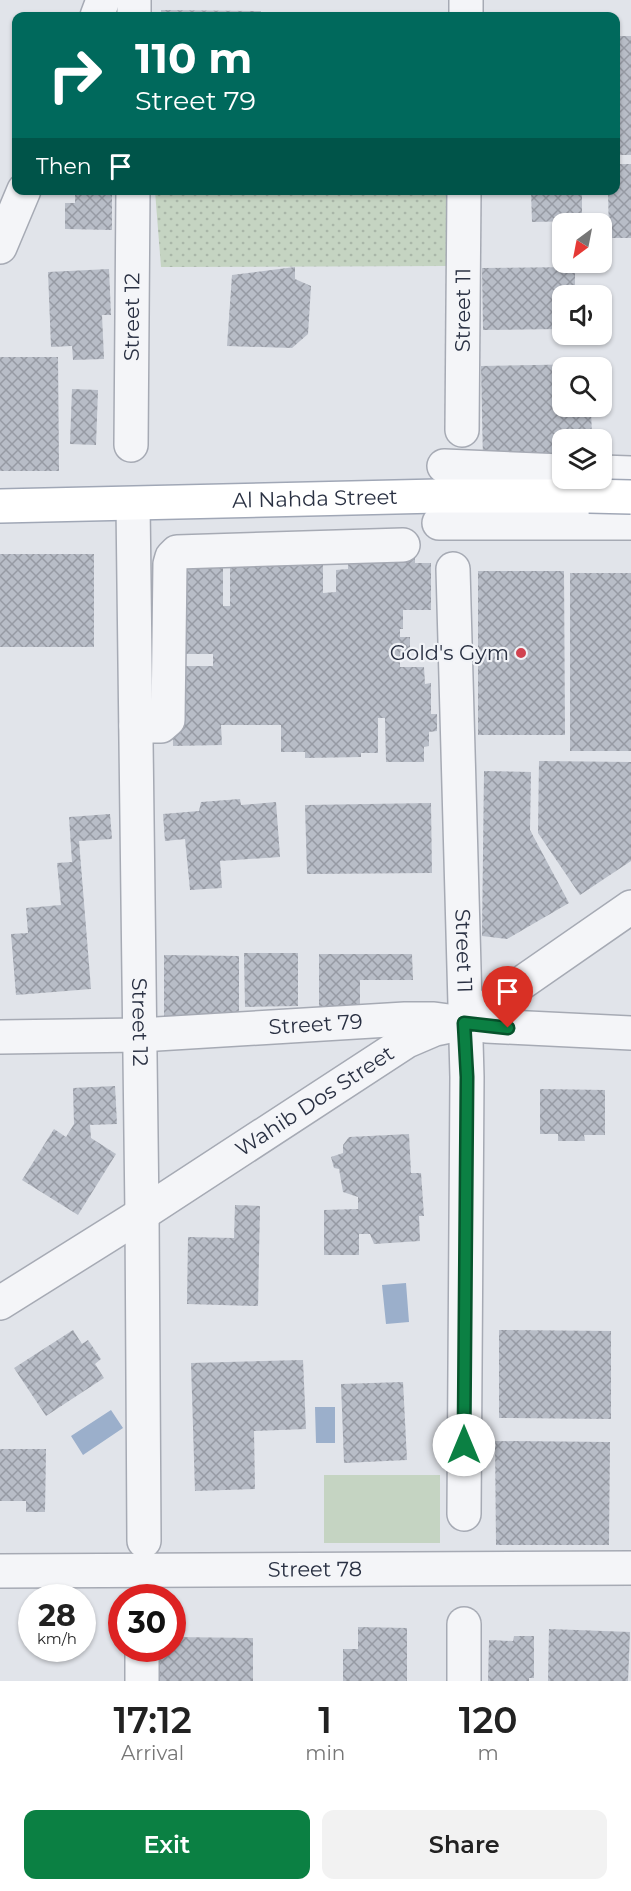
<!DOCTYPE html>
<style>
:root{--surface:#fff;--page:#f2f2f2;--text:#222;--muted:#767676;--accent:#0b8043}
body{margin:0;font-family:Montserrat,sans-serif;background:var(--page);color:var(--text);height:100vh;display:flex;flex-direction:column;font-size:22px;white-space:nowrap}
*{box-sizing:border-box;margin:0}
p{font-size:20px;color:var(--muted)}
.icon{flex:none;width:33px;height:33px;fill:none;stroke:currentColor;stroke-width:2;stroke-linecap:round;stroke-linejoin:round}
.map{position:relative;height:1681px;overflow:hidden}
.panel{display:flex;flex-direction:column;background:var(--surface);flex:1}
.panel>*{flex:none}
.top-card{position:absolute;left:12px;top:12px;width:608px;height:183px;border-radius:12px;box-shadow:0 2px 4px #0004;background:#00695c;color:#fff;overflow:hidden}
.needle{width:39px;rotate:212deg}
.controls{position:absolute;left:552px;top:213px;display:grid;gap:12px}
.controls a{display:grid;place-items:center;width:60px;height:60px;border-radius:12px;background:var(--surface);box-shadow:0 2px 4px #0004;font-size:30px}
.speed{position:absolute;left:18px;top:1584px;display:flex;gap:12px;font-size:30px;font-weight:700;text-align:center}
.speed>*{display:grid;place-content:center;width:78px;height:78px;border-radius:50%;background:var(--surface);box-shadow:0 2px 4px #0004;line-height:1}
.speed small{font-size:15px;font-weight:400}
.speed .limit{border:9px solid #d22;background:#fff;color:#111}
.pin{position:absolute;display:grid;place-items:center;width:51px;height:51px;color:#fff;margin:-62px -26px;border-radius:50% 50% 50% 0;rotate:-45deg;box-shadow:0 0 6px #0007}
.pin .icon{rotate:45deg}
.me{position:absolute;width:66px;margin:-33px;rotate:0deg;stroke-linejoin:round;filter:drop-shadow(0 0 4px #0008)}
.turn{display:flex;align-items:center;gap:21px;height:126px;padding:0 24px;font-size:27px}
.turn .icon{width:78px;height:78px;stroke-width:2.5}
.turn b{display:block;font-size:42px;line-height:51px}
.then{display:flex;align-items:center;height:57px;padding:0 24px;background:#0003;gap:12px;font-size:22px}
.eta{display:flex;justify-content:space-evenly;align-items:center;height:102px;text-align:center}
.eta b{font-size:36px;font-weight:600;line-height:42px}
.cta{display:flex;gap:12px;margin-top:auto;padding:12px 24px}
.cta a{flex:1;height:69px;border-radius:12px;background:var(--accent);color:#fff;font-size:24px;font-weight:600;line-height:69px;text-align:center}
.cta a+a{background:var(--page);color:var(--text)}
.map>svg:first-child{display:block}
.grass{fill:url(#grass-dots)}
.park{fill:#c5d4c2}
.water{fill:#9bafcb}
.building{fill:url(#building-cross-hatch)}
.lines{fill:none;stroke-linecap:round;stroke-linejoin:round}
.minor-casing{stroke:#a6aab4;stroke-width:36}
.major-casing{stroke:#a0a7b6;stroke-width:36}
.minor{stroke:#f4f5f8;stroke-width:33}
.major{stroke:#fff;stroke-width:33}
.major-bridge-casing{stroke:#a0a7b6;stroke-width:36;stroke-linecap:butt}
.major-bridge{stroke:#fff;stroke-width:33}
.route-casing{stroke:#07532c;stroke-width:15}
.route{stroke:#0b8043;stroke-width:10}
.poi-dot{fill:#d14350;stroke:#f1f3f7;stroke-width:2}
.labels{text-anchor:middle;stroke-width:4.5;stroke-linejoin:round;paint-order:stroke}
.street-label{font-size:21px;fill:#293042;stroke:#f1f3f7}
.poi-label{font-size:21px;fill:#293042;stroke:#f1f3f7;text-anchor:end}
</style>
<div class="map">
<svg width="631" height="1681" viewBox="0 0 631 1681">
<defs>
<pattern id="grass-dots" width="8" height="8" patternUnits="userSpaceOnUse" patternTransform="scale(1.5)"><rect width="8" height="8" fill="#c5d4c2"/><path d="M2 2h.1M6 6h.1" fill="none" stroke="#a9b6a8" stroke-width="1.8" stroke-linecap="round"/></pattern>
<pattern id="building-cross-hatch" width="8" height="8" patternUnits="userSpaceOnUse" patternTransform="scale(1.5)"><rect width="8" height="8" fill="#b8bdc7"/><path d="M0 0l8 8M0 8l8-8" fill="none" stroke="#969aa3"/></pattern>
</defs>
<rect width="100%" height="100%" fill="#e1e4ea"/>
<path class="grass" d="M155,191h295l-4,75 -285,1z"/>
<path class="park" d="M324,1475h116v68h-116z"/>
<path class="water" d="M406,1283l3,39 -23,2 -4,-39z
M315,1407h20v36h-19z
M111,1410l12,18 -40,27 -12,-19z"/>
<path class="building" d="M161,10l100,1v5h-100z
M615,36h16v119h-16z
M615,164h16v74h-22l-1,-48h7z
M75,190h37v40l-47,-1v-26h10z
M531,190h51v31l-50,1z
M295,267v12l16,7 -3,48 -16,14 -65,-2 5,-71z
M575,267v29h-13v33l-79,1 -1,-62z
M109,269l2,46h-9l2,44 -31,1 -1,-14 -21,1 -3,-75z
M0,357h58l1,114h-59z
M590,364v4h-28v38h29l1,34h-30v20l-79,1 -2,-95z
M72,389l26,1 -2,55 -26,-1z
M0,554h94v93h-94z
M184,556h39v50h7v-50l50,8h43v29l13,-1v-22l12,-1v-13h67v7h16v47h-28v19h-3v8h10v22h-10v8h24l1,17 6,-1v31h6v17l-8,1v14l-5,1v15h-38l-1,-44h-7v35h-17v4l-56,1v-6h-24v-27h-60l1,20 -49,1 -1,-62 12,-18h29v-12h-29z
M478,571h86l1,164h-87z
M570,573h61v178h-61z
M539,761l92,1v99l-51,34 -42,-62z
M484,771l47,1 -1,58 39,73 -62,36 -25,-3z
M240,799l1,6 35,-3 4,55 -60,4 2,27 -32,2 -5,-51 -20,2 -2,-27 36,-3 2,-9z
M431,803l1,70 -125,1 -2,-69z
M110,814l2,25 -33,2 12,148 -75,6 -5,-61 17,-1 -2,-25 35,-3 -4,-42 15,-1 -3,-45z
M244,953h54v53l-53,1z
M319,954h93l1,26h-53v30h-41z
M164,955l75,1v60h-75z
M115,1086l2,38 -27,1 1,13 25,16 -38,61 -56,-35 32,-51 12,8 8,-13 -1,-36z
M540,1089l65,1v45h-21l1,6h-27v-7h-18z
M409,1134l2,39h10l3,43h-5l1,25 -46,3 -4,-10h-11v21h-35v-45l34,-1v-12l-15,-5 -4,-23 -5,-1 -3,-11 12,-4v-8l6,-8z
M235,1205l25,1 -2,100 -71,-2 1,-67 46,1z
M73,1330l9,14 6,-4 13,19 -6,5 9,14 -58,38 -32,-48z
M499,1330l112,1v88l-112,-1z
M303,1360l3,69 -52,2 1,58 -60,2 -4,-128z
M403,1382l4,78 -63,3 -3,-79z
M495,1441l115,1 -1,103h-113z
M0,1449h46l-1,63h-19v-11h-26z
M358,1627l49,1v53h-64v-32h15z
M549,1629l81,3 -2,49h-80z
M514,1636h20v42h-5v3h-41l1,-41 24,1z
M172,1637l81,1v43h-103v-33h22z"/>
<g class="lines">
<defs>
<g id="minor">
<path d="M97,16l6,-16"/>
<path d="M134,16v-16"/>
<path d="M466,16v-16"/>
<path d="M0,247l24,-57"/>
<path id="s1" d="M462,430l2,-240"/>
<path id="s2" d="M131,445l2,-255"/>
<path d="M444,466l118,5"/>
<path d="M602,472l29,1"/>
<path id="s3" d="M133,504l9,710 2,327"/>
<path d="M439,523h192"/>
<path id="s4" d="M453,569l14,508 -3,437"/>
<path d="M136,726h25l7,-6 2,-156 2,-7 5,-5 226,-7"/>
<path id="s5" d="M0,1037l140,-2 265,-16h29l52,7 145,7"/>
<path id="s6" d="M0,1303l142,-89 265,-173 28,-12 29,-6 167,-116"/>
<path id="s7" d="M0,1571l631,-3"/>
<path d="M464,1624v57"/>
<path d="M142,1681v-33"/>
</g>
<g id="major">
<path id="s8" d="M0,506l438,-10h151"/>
</g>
</defs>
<use href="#minor" class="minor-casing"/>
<use href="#major" class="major-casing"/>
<use href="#minor" class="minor"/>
<use href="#major" class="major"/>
<defs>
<path id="major-bridge" d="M589,496l42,1"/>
</defs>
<use href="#major-bridge" class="major-bridge-casing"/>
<use href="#major-bridge" class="major-bridge"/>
</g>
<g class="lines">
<defs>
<path id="route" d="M464,1445l3,-368 -3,-54 44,5"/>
</defs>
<use href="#route" class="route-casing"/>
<use href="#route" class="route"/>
</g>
<circle class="poi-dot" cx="521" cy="653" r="6"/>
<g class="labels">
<g class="street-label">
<text dy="7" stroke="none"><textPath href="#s1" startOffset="120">Street 11</textPath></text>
<text dy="7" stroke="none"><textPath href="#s2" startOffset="128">Street 12</textPath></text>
<text dy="7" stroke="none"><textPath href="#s8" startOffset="315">Al Nahda Street</textPath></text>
<text dy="7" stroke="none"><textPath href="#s4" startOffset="382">Street 11</textPath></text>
<text dy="7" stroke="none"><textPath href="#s3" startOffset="518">Street 12</textPath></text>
<text dy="7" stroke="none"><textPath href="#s5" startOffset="316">Street 79</textPath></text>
<text dy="7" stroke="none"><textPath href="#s6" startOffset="374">Wahib Dos Street</textPath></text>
<text dy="7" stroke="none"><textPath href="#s7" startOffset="315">Street 78</textPath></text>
</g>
<g class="poi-label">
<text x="509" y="660">Gold's Gym</text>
</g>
</g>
</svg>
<div class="controls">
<a><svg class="needle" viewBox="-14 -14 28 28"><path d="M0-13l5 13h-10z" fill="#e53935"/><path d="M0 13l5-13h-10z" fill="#767676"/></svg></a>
<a><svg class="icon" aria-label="sound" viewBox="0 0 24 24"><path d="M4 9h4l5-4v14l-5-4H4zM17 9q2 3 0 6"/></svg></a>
<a><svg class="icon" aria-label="search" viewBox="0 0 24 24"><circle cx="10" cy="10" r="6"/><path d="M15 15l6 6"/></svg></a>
<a><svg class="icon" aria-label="layers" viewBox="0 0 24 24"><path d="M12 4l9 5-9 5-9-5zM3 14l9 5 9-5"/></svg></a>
</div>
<div class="speed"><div>28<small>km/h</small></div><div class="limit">30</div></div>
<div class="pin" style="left:508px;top:1028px;background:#d93025"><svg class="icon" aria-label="arrive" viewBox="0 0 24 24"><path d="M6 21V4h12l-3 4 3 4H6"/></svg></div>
<svg class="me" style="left:464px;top:1445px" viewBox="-20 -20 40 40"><circle r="19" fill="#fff"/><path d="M0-13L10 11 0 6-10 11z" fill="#0b8043"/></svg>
<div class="top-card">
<div class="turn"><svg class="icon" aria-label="right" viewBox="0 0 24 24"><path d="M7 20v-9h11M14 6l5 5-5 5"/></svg><div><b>110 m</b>Street 79</div></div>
<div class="then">Then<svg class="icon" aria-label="arrive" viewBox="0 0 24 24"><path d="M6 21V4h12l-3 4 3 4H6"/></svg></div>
</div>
</div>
<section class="panel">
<div class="eta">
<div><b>17:12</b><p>Arrival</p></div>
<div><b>1</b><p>min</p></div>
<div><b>120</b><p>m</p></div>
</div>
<div class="cta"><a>Exit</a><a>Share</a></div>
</section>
